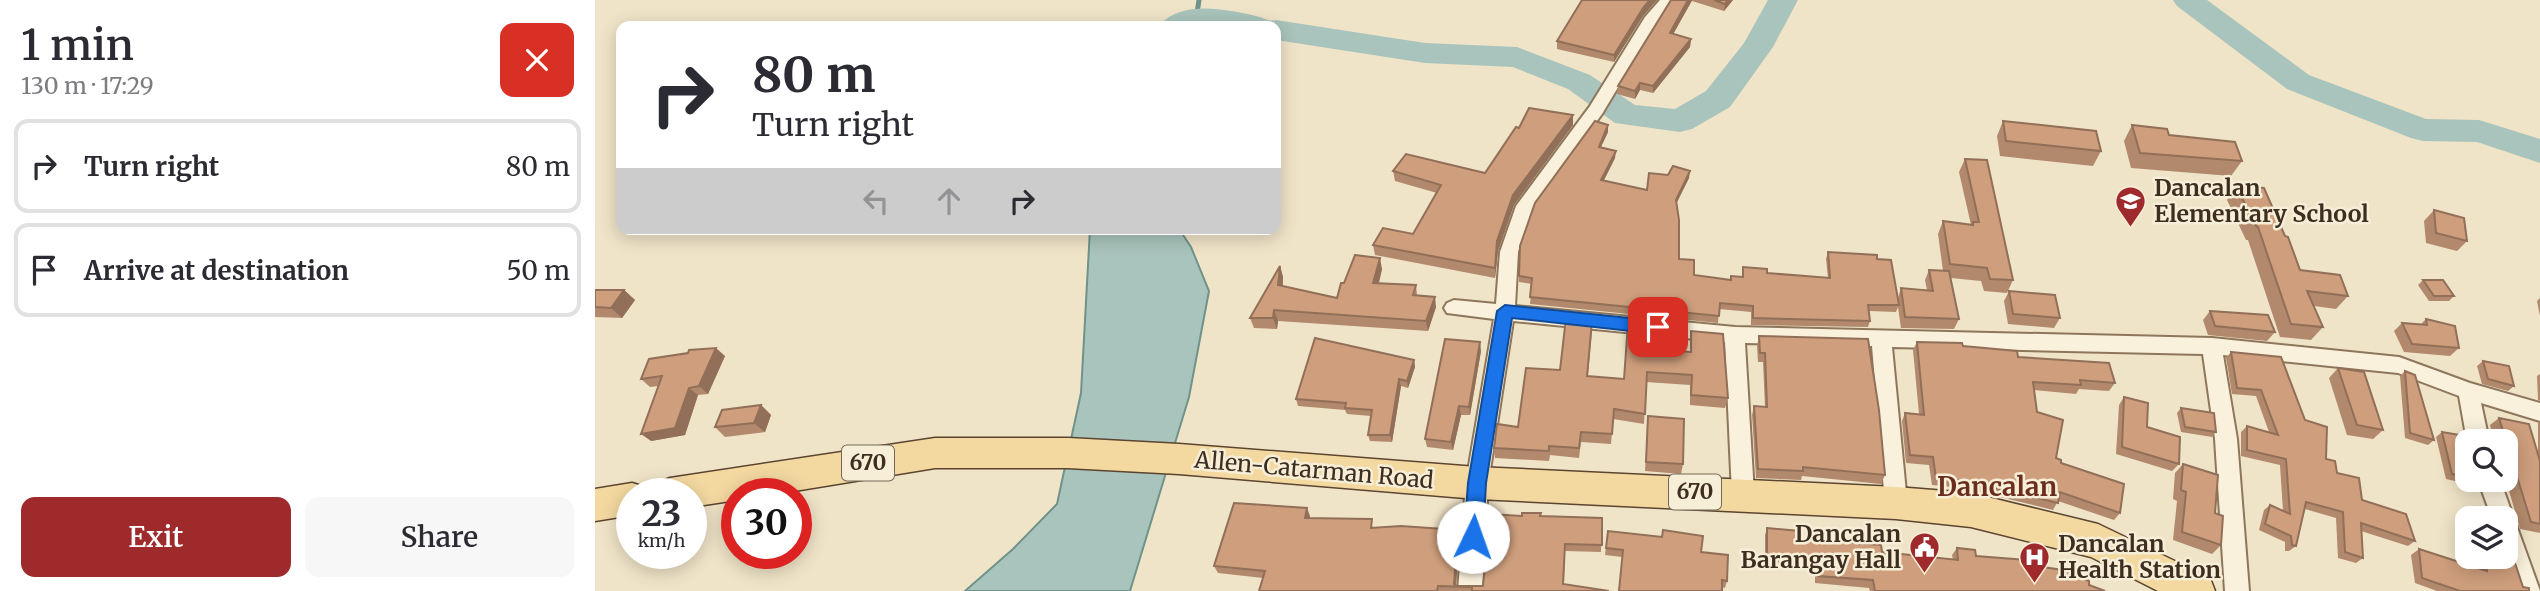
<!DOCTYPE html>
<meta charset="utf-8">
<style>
:root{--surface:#fff;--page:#f7f7f7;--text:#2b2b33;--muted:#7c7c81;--line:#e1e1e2;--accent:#9e2a2b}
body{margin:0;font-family:Merriweather,serif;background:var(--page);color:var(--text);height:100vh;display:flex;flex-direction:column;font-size:26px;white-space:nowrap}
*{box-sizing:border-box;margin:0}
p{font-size:23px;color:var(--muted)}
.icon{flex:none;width:38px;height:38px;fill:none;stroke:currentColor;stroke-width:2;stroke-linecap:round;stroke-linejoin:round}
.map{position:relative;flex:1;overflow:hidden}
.sheet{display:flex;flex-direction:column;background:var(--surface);width:595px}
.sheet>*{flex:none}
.banner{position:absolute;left:21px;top:21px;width:665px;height:214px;border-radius:14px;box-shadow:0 4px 18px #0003;background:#fff;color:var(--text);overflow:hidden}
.fabs{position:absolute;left:1860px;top:429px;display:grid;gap:14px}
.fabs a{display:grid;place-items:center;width:63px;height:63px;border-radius:14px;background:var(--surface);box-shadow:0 4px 18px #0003;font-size:35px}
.speed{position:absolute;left:21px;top:478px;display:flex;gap:14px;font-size:35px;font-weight:700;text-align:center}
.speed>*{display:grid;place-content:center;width:91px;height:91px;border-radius:50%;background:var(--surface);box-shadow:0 4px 18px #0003;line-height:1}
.speed small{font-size:18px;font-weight:400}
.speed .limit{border:10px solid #d22;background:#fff;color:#111}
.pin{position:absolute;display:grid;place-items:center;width:60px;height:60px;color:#fff;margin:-30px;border-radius:14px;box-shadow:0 4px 10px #0006}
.me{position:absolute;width:77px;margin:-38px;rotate:3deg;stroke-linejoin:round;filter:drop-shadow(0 0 5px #0008)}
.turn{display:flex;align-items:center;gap:24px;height:147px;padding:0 21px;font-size:32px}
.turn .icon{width:91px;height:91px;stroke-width:2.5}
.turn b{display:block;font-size:49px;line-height:60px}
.lanes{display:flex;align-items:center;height:66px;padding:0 21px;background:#0003;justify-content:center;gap:35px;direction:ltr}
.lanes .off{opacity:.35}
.round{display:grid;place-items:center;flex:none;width:74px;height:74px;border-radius:14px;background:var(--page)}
.headline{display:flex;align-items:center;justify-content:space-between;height:119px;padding:0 21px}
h1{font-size:42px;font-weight:600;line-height:52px}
.button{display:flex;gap:14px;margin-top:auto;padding:14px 21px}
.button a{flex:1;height:80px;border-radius:14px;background:var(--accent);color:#fff;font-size:28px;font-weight:600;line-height:80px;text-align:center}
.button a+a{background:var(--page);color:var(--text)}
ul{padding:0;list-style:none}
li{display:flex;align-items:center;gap:21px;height:94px;margin:0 14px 10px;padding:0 7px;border:4px solid var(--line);border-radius:14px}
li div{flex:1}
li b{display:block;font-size:26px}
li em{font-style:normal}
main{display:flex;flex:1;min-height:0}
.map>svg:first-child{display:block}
.water{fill:#a9c4bc;stroke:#6f938a;stroke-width:2}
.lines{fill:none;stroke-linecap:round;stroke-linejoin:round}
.stream{stroke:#6f938a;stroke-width:5}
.river{fill:#a9c4bc;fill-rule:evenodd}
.street-casing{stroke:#8d765c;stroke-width:4}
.primary-casing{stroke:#5b4430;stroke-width:3}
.street{fill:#faf1dc;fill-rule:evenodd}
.primary{fill:#f3d9a0;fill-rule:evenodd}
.wall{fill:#b2896c}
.shaded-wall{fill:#916f58}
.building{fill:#cf9f7d;stroke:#916f58;stroke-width:2}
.route{fill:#1a73e8;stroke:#114b97;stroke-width:2}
.labels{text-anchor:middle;stroke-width:5;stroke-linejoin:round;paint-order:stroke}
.shield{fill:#f7eed8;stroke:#756857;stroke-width:2}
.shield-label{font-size:21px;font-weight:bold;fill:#3d2e20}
.poi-label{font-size:23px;font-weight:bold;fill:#3d2e20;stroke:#f7eed8;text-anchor:start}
.street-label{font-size:23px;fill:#3d2e20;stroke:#f7eed8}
.quarter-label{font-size:26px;font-weight:bold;fill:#6b2e1e;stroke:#f7eed8}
</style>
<main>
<section class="sheet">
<div class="headline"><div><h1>1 min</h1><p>130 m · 17:29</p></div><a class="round" style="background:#d93025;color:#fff"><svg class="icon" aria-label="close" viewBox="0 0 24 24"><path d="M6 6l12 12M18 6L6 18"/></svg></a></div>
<ul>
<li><svg class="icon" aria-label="right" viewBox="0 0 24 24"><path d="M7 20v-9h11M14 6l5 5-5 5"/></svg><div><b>Turn right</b></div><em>80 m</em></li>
<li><svg class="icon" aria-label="arrive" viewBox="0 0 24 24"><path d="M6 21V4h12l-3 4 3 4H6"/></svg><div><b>Arrive at destination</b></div><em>50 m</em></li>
</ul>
<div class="button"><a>Exit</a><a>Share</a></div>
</section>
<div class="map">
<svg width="1945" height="591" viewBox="0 0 1945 591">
<rect width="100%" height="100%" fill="#f0e4c8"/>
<path class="water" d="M495,229h89l12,18 18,44 -20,106 -59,194h-165l48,-42 44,-45 24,-111z"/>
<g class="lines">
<path class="stream" d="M602,13l2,-13"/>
<path class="river" d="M1173,0h30l-25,47 -43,60 -38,22 -12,3 -65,-9 -47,-34 -55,-22 -88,-4 -149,-23v-14h-61l-14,-3 -5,3h-37c22,-26 65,-17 97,-10 8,2 13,6 20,4l149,23 92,4 73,28 45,30 40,4 31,-18 38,-48z
M1578,0h34l102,75 117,44 53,1 61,19v24l-63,-21 -54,-1 -12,-3 -124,-49 -110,-83z"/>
<defs>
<path id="street" d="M1065,0h15l-16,19 -57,95 -69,94 -15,44 -3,54 220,21 477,11 187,19 71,26 70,20v18l-59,-18 8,38h-22l-8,-45 -61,-23 -175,-18 14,84 12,152h-24l-10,-152 -12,-85 -311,-7 15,156 -3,7 -8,3 -8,-3 -3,-7 -13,-157 -127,-3 9,151 -3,7 -8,3 -8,-3 -3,-7 -7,-152 -212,-21 -25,162 -6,108h-24l8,-108 28,-164 -47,-6 -3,-5 3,-5 7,-3 42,4 4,-52 16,-46 74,-100 55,-89z
M1883,480h22l40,111h-23l-12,-35 1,-38h-14z"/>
<path id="primary" d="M340,438h133l111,6 298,23 419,20 75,6 127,31 112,54 5,13h-57l-67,-34 -120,-30 -75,-8 -419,-20 -298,-25 -111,-6h-133l-159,26h-39v6l-46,7v-13h-39l5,-11 13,-5z
M37,483l13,4 3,7h-16v21l-37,6v-32z"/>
</defs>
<use href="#street" class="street-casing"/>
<use href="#primary" class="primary-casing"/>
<use href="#street" class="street"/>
<use href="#primary" class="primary"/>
</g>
<path class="wall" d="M987,0h75l-14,16 -29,46 -57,-13v-8z
M1076,0h62l-9,11 -32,-10 -19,33 18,5 -1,8 -37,46 -13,-3 -5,9 -18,-5 1,-8z
M978,115v10l-59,80 -16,46 -3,27 -120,-23 -2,-10 40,-11 24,-41 -42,-12 -2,-10 92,2 34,-45z
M1408,121l98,30 -8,15 -93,-10 -3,-20z
M1013,125v7l-7,15 14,11 -11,22 43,10 42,-12 -13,26 3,55 15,16 36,5 12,-3 1,-10 24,6 61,5 -2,-19 2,-7 49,7 21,39 3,-10 26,2 -2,-10 4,-10 14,1 -5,-37 5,-13 28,4 -12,-53 6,-13 48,121 -6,13 -23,-2 -3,-10 -30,-3 8,41 -5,10 -53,-1 -3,-21 -2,5 -27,-1 1,10 -2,6 -117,-2v-13l-32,-3 -1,14 -188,-19 2,-20 -13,-2v-6z
M1537,125l37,10 73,26 -11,15 -100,-8 -7,-27z
M1641,186l64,84 48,26 -12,13 -22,-3 9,21 -12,13 -31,-3 -32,-97h-2l-19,-40z
M1839,210l33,31 -10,10 -31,-8 -2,-22z
M685,266l3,11v9l54,12 7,-15 38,-14 -3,14 37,2 1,10 19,12 -8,24 -150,-10 -1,8 -23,-1 -4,-10z
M1828,280l31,16 -5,5h-20l-11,-16z
M0,290h29l11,10 -13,18 -27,-1z
M1414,291l51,27 -6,10 -46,-4 -4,-23z
M1945,298v18l-3,-15z
M1615,311l65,21 -8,9 -59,-6 -5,-15z
M1831,319l33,29 -9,8 -46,-4 -10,-21 8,-8 19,1z
M997,331l-4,45 36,3 24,-30 42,3 1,-21 37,67 -3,10 -35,-3v-20l-44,-3 -2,42 -31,-5 -2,25 -30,-2 -2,16 -29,-3 -1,6 -54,-3 -1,-10 24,-21 42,-57z
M1164,336l126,139 -4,9 -79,-8 -1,4 -45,-2 -4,-63 2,-9 11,1 -2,-45h-5l-1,-16z
M1322,342l46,4 55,11 97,26 -6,8 -30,-2 -3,5 -42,-4 3,22 19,46 64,55 -6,7 -56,-19 -5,9 -90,-22 -31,-3 -3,-20 -23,-2 -4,-42 3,-8 14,1 -6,-64z
M886,351l-11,64h-9l-8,35 -26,-3 -2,-8z
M1636,352l74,68 21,39 36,41 53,41 -7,5 -47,-15 2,27 -7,5 -18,-5 -2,-40 -31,-9 -9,37 -7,5h-4v-9l-26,-12 5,-20 6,-5 13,6 -3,-46 -39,-9v-24l6,-6 22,6 -13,-36 -24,-2 -6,-36z
M130,356l-17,38 -10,1 -13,40 -34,6 7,-55 -8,1 -9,-8z
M819,360l1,7 -7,21 -7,-2 -9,56 -22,-1 -2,-6 3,-19 -24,-2 -2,-4 -47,-4 -2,-7z
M1888,361l31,25 -6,5 -26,-7 -5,-18z
M1743,368l45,62 -10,9 -26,-4 -18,-57z
M1810,371l29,69 -6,5 -23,-7 -5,-62z
M1945,374v27l-2,-1 -1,-24z
M1529,397l23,30 32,37 -7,7 -56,-17 3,-49z
M166,405l10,10 -6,17 -40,5 -10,-10z
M1586,408l35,24 -4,5 -31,-5 -4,-19z
M1053,416l35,48 -2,10 -36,-3z
M1904,418l39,37v-32l2,-1v111l-20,-4 -14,-49v-39h-12l-4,-16z
M1847,432l25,9v39h12l-7,5 -26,-6 -10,-42z
M1588,464l32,49 6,32 -9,9 -39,-14 4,-39 -4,-2 2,-26z
M1894,511l22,8v32l12,36 6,1v3h-92l-22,-8 -4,-28 8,-6 59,19 -1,-12h29v-38h-25v-1z
M715,516v2l65,9v1l84,10 -3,47 1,1h26l39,-70 80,2 -1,34 -36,-1 -1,33 45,7h-350l4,-13 -45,-5 -4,-7z
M1172,528l34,11 81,13 71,8 -1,-5 5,-7 19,8 67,11 62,24h-235l-1,-3 -54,-5v-13l-50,-4v-31z
M1013,531l93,21 26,29 -2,7 -103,-31 -17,-2z"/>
<path class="shaded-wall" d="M1055,0h7l-14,16 -29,46v-7l29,-47z
M1093,0h4l-22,40v-7z
M1133,0h5l-9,11 1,-7z
M1096,39l-1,8 -37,46v-7z
M1045,83v7l-5,9v-8z
M978,115v10l-59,80 -16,46 -3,27v-10l2,-27 16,-46z
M1013,125v7l-10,21 1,-6z
M1021,151l-1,7 -14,28v-6z
M1095,171l-1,7 -14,28 1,-6z
M785,258l2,11 -6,24 -3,-10z
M685,266l3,11 -1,18 -4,-10z
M29,290l11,10 -13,18 -11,-10z
M840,297l1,10 -8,24 -2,-10z
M679,310l4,11 -1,8 -4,-11z
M885,342l1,9 -11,64 -1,-8z
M121,348l9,8 -17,38 -9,-8z
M819,360l1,7 -7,21 -1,-7z
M804,379l2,7 -9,56 -2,-7z
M94,388l9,7 -13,40 -34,6 -10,-7z
M166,405l10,10 -6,17 -11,-9z
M864,406l2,9 -8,35 -2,-8z
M712,508l3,8 -2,9 -3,-7z
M863,530l1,8 -3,49 -2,-3z"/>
<path class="building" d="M987,0h68l-7,8 -29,47 -57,-14z
M1076,0h17l-18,33 21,6 -38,47 -13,-3 -5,8 -17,-5z
M1119,0h14l-3,4z
M934,108l44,7 -60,80 -16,46 -2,27 -122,-23 10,-17 30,6 28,-49 -48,-14 13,-17 79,19 31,-46 3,1z
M1000,121l13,4 -9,22 17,4 -15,29 46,10 2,-17 19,2 5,-9 17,5 -14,29 3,20v39l15,1v15l37,5v-4l12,1v-10l24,2v4l63,5 -2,-26 49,3v4l14,1 8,45h-31l2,16 -117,-3v-12l-33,-3 -1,13 -189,-19 2,-19 -13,-2 1,-30 15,-43z
M1408,121l93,10 5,20 -95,-10z
M1537,125l35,4 2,6 66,7 7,19 -102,-8z
M1370,159l22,1 26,120 -23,-1 -3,-11 -37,-4 -7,-43 30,4v-3h6z
M1641,186l28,2 21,48 3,1 12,33 40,5 8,21 -41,-5 16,36 -32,-3 -33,-97 -2,-1z
M1839,210l30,8 3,23 -31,-8z
M760,255l25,3 -7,25 43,2 -3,10 22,2 -9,24 -152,-11 -1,8h-23l30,-52 -2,19 59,13 4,-15h3z
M1334,270l20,1 10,48 -54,-2 -4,-29 32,3z
M1828,280h20l11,16h-20z
M0,290h29l-13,18 -16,-1z
M1414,291l46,4 5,23 -47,-4z
M1615,311l58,4 7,17 -60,-6z
M971,318l26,3 -5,55 37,3 4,-55 21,3 -1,22 43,3v-21l32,3 5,64 -37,-3 1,-20 -45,-3 -2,42 -31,-5 -2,25 -31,-2 -2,16 -30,-2v5l-55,-3 3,-24 21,3 8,-59 34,2z
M1831,319l29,7 4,22 -47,-4 -10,-21 25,2z
M1164,336l109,3 11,71 6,65 -82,-8v4l-45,-2 -4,-63 13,1 -2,-54h-5z
M720,338l99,22 -7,21 -8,-2 -9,56h-22l4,-25 -27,-2 1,-5 -50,-4z
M850,339l35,3 -11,65 -10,-1 -8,36 -26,-3z
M1322,342l45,1 1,3 54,5 1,6 91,6 6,20 -35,-3 1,5 -48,-3 4,30 26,8 -7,38 5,2v3l63,21 -4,29 -60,-21 -2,11 -91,-22 -31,-3 -3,-21 -23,-2 -5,-42 19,2z
M121,348l-17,38 -10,2 -14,40 -34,6 21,-58 -21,3 8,-20 39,-6 1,-3z
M1636,352l50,5 24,63 22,7 -1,32 9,2 2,12 22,5 3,22 44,14 9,27 -54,-18 2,35 -18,-6 -2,-40 -37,-10 -10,44 -4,-1 -1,-9 -26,-12 5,-19 20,9 -4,-55 -39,-9v-24l31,9 -17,-45 -24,-2z
M1888,361l26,5 5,20 -26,-7z
M1743,368l26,4 19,58 -26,-5z
M1810,371l10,4 19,65 -24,-7z
M1529,397l24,6 -1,24 33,10 -1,27 -57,-17z
M166,405l-7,18 -39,4 7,-17z
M1586,408l33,5 2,19 -31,-5z
M1053,416l36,3 -1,45 -37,-2z
M1904,418l30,6 11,37v63l-9,-2z
M1847,432l24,4 1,5v37l-15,-4z
M1588,464l35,11 -3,38 8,3 -2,29 -39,-13 4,-40 -5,-2z
M639,503l73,5 -2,10 67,1 -1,9 30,-2 57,4 -4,54 3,2h26l7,-72 32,2v-3h19l-1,3 62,2v27l-37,-1 -2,40 46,7h-137v-4l-34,-1 -1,5h-178l6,-20 -51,-5z
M1894,511l22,8v32l12,36 6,1v3h-69l-38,-13 -3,-29 68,22 -1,-15h20v-38h-16z
M1172,528l33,3 1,8 80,6 1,7 76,8 -1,-12 18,2 1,6 66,5 1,6 20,3 26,11v4l16,6h-230l-2,-11 -55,-4v-13l-51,-5z
M1068,530l40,6 -2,16 27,3 -1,26 -5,-1v11h-103l4,-41 -17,-2 2,-17 54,6z"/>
<path class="route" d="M910,305l153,16 6,2 2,4 -2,5 -6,2 -146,-16 -26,165 -3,54 -3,6 -7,3 -6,-3 -3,-6 4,-54 29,-172z"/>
<defs>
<symbol id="school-pin" viewBox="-11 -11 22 30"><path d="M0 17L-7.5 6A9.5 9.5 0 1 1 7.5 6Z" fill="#9e2a2b" stroke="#f7eed8"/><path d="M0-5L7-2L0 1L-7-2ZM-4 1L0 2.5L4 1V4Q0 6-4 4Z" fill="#fff"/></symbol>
<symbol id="civic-pin" viewBox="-11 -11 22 30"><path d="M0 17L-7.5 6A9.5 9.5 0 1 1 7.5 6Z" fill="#9e2a2b" stroke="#f7eed8"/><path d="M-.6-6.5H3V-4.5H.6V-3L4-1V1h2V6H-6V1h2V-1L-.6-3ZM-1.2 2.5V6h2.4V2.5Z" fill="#fff"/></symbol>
<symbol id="hospital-pin" viewBox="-11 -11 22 30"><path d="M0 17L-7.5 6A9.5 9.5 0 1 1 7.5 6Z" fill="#9e2a2b" stroke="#f7eed8"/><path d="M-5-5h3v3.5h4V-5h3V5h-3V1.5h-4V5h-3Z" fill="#fff"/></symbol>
</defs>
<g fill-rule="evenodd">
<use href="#school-pin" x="1518" y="184" width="35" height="47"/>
<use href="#civic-pin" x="1312" y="530" width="35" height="47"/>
<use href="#hospital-pin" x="1422" y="540" width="35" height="47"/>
</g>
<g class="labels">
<g class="shield">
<rect x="247" y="445.5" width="52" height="35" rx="5"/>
<rect x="1074" y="474.5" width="52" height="35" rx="5"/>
</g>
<g class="shield-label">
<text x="273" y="470">670</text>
<text x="1100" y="499">670</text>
</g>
<g class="poi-label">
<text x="1559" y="196">Dancalan<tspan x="1559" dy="26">Elementary School</tspan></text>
<text x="1306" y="542" text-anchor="end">Dancalan<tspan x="1306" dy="26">Barangay Hall</tspan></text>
<text x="1463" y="552">Dancalan<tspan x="1463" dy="26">Health Station</tspan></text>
</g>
<g class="street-label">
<text transform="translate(719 470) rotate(5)" y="8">Allen-Catarman Road</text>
</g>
<g class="quarter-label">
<text x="1402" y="496">Dancalan</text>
</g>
</g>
</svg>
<div class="fabs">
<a><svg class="icon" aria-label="search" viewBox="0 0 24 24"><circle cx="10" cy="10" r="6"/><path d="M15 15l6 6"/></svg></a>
<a><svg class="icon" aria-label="layers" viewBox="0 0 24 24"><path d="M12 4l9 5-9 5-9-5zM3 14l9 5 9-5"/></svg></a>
</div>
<div class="speed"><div>23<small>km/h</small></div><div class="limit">30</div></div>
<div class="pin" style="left:1063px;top:327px;background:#d93025"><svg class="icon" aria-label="arrive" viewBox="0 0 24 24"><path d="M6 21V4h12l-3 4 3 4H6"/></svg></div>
<svg class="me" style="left:878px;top:537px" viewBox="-20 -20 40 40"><circle r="19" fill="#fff"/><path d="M0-13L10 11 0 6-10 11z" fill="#1a73e8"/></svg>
<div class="banner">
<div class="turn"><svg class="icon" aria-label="right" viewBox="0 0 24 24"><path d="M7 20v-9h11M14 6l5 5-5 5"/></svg><div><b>80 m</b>Turn right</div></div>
<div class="lanes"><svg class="icon off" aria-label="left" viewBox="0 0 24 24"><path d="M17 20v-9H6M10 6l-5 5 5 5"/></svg><svg class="icon off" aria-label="ahead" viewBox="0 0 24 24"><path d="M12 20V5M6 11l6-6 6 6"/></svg><svg class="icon" aria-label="right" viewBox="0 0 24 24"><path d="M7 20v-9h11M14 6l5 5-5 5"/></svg></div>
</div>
</div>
</main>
